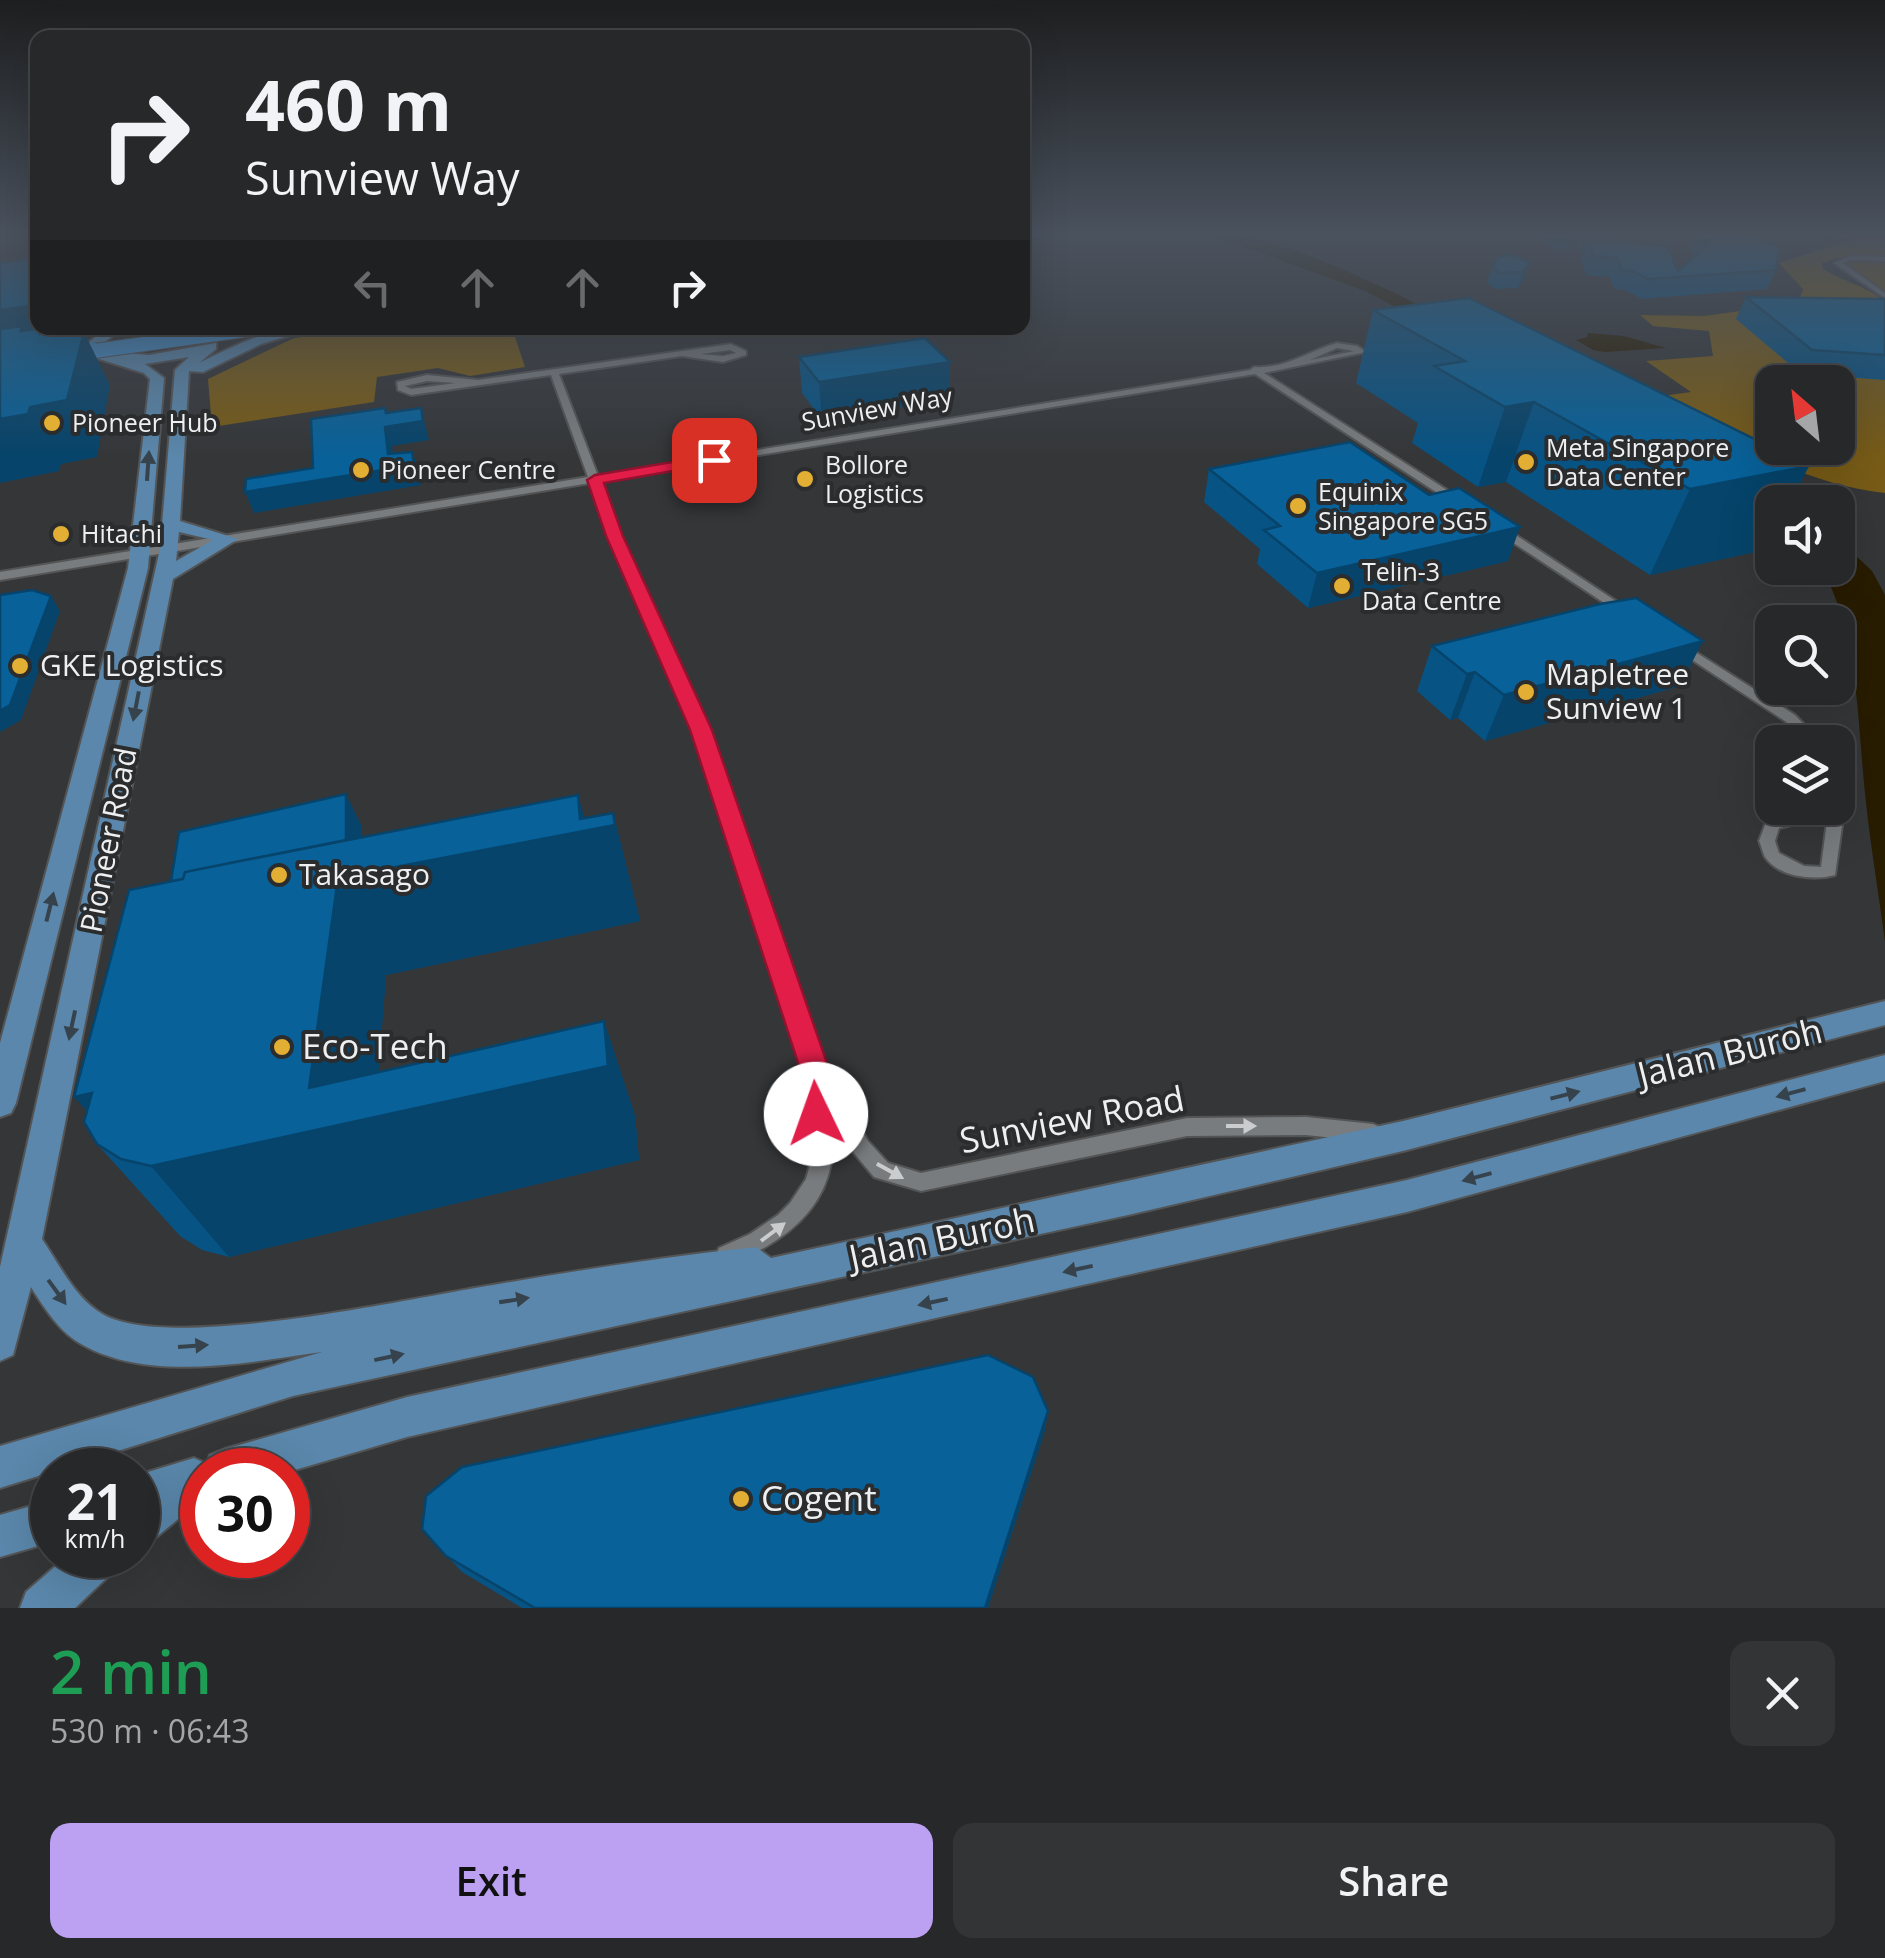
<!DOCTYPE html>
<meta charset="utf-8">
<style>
:root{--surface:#27282a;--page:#333436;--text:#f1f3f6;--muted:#a4a6a8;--line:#434447;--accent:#bca0f2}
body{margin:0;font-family:"Open Sans",sans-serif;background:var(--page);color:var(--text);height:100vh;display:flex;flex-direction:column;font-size:38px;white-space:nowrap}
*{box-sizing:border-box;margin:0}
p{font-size:32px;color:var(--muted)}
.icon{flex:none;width:55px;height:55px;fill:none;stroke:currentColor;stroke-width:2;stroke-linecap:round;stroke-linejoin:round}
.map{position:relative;height:1608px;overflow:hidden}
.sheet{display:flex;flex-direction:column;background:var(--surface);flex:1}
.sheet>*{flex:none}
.guide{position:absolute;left:30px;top:30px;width:1000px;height:305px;border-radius:20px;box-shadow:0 10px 40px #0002,0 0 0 2px var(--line);background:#27282a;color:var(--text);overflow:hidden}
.needle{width:65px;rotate:332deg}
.fabs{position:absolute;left:1755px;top:365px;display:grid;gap:20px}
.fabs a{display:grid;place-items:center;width:100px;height:100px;border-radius:20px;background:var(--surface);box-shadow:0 10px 40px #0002,0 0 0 2px var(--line);font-size:50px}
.speed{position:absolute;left:30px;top:1448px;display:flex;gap:20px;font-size:50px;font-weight:700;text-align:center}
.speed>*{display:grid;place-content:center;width:130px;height:130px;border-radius:50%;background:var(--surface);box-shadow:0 10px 40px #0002,0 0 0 2px var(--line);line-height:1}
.speed small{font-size:25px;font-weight:400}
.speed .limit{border:15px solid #d22;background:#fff;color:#111}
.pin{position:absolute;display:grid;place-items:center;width:85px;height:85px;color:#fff;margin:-42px;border-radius:20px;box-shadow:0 5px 15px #0006}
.me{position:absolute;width:110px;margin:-55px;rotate:357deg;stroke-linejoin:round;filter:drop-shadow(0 0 8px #0008)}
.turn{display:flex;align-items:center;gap:35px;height:210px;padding:0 50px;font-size:45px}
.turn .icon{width:130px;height:130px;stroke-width:2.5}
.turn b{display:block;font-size:70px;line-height:85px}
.lanes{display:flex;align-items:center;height:95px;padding:0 50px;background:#0003;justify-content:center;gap:50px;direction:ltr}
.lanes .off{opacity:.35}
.round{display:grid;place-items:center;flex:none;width:105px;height:105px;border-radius:20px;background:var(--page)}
.overview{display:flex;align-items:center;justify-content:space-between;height:170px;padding:0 50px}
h1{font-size:60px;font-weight:600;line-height:75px;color:#1e9e55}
.action{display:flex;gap:20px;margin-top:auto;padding:20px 50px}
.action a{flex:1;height:115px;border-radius:20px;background:var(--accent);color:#111;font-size:40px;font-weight:600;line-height:115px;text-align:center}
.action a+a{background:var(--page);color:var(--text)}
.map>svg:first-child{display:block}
.green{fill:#775b17;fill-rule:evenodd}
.water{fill:#281c01}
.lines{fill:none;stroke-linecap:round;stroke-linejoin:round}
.street-casing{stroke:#535455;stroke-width:4}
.primary-casing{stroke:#535455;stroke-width:4}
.street{fill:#797c7e;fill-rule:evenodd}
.primary{fill:#5a87ab;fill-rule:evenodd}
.highway-bridge-far1-casing{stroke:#535455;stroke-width:16;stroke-linecap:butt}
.highway-bridge-casing{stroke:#535455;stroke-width:20;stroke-linecap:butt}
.highway-bridge-far1{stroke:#458ec9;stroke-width:14}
.highway-bridge{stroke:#458ec9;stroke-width:18}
.wall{fill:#075384}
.shaded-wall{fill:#06446b}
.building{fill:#086199;stroke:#06446b;stroke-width:2.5}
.oneway{fill:#36434d}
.oneway2{fill:#cbccce}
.route{fill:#e11d48;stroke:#92132f;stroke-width:2.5}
.poi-dot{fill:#e2af34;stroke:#2a2c2e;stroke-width:4}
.labels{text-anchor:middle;stroke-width:8;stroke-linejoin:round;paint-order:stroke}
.far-street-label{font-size:25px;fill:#eeeff0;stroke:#2a2c2e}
.far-poi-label{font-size:25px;fill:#eeeff0;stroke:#2a2c2e;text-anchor:start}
.poi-label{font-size:30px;fill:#eeeff0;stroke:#2a2c2e;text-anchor:start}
.street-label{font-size:30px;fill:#eeeff0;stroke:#2a2c2e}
.near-poi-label{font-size:35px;fill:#eeeff0;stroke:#2a2c2e;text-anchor:start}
.near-street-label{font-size:35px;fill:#eeeff0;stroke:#2a2c2e}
</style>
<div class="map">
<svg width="1885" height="1608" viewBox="0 0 1885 1608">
<rect width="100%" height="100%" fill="#343638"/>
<path class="green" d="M1823,233h62v64l-49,-34 4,-6 -18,6v5c21,14 40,16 63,33v192c-83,-8 -164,-58 -237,-95l43,-6 -45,-31 67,-5 -4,-25 -56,-5 -13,-11 64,1 94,-13 5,-14 -24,-26 72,-23zM1772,382h66v66h-66z
M380,328h132l13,39 -55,9 -32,-8 -61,9 -3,25 -162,25 -4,-48 86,-41z"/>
<path class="water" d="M1206,233c64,0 131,34 189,60l395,209h-18l-407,-211z
M1588,333l36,3 42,12 -61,4 -12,-2 -17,-10 11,-3z
M1838,539l34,32 13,24v347c-6,-47 -14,-93 -19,-139 -9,-80 -6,-163 -44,-235h16z"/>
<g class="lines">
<defs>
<path id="street" d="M1850,256l35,1v4l-34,-1 -8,3 42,30v5l-51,-35z
M1337,343l20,3 9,6 -102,21 197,126v4h-8l-198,-129 -655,107 21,55 87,194 115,334 45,77 20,22 33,10 266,-55 119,-1 67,7 7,3 3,6 -3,6 -7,3 -67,-7 -119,1 -266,55 -47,-14 -20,-24 -26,-46c2,18 6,38 3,56 -9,54 -57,84 -104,102l-8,-3 -3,-7 3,-7 31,-14 28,-19 12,-12 16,-24 6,-22 -6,-89 -112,-338 -85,-194 -19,-53 -590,97v-8l588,-95 -37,-102 -140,20 -13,-5 -1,-8 30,-7 51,5 253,-36 15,7v4l-23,7 -41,-6 -123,18 39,102 652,-106 4,-3c32,2 54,-16 83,-24zM1337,348l17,3 -44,9zM730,350l6,3 -13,3 -22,-2zM427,381l29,2 -45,6 -6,-3z
M1501,527l4,1 129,85 -2,3h-8l-127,-84v-4z
M1681,643l114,72 26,27h-15l-21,-21 -108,-71v-6z
M1838,805l6,7 -9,63c-21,6 -57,2 -70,-18 -1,-1 -5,-15 -6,-16l8,-21 35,-8 7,-4h29zM1825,810l3,4 -7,53 -17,-1 -25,-13 -4,-12 4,-13 33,-8z"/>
<path id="primary" d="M1022,233h24l-24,6z
M107,328h15l-22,18 3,5 46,4 67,-12v6l-17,14c37,-18 74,-38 115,-35l-53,16 -58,28 -14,-1 -9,150 58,18 -65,40 -131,660c17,25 34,61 62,76 70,37 306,-17 389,-30 88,-15 175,-29 263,-38l15,11 632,-137 482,-120v24l-482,126 -275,64 -835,181 -293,92v-42l322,-94c-73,10 -171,31 -239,-7 -23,-12 -38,-36 -52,-58l-18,68 -13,6v-94l160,-718 15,-179 14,-13 -44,7 19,14 -16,190 -132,535 -5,10 -11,4v-74l128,-475 22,-189 -6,-6 -51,-16 -8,-12zM179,532l34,8 -37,21z
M1885,1055v26l-478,131 -1000,225 -119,35 -86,-2v29l-49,41 -15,6v-71l56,-17 13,6 3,-9 15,-6 182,-52 1000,-217z
M52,1500v42l-52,15v-42z
M68,1555h54l-7,15 -40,38h-55l6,-16z"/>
</defs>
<use href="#street" class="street-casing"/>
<use href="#primary" class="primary-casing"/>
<use href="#street" class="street"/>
<use href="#primary" class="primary"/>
<defs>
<path id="highway-bridge-far1" d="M73,354l186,-26"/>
<path id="highway-bridge" d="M0,364l91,-13"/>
</defs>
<use href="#highway-bridge-far1" class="highway-bridge-far1-casing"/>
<use href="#highway-bridge" class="highway-bridge-casing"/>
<use href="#highway-bridge-far1" class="highway-bridge-far1"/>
<use href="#highway-bridge" class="highway-bridge"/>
</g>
<path class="wall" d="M1541,233h79l-3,9 61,29 17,-15 -5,-5 7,-18 79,37 -9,19 -126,10 -15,-9 -12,-1 -4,-12 -24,-2 -5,-17 3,-7 -4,1 -2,-7 -11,5 -14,-2 -14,-11z
M1530,262l-5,16 -7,10 -23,1 -8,-6 5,-16z
M1746,297l139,2v81l-84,-6 -65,-55z
M1373,310l436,156 -19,36h-18l-8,48 -114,25 -144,-93 -28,5 -66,-44 6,-20 -62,-40z
M799,357l151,5v37l-128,21 -20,-27z
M1209,469l299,92 -200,47 -51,-44 3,-15 -56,-47z
M1432,646l248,40 -195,55 -27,-23 -8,2 -33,-29z
M613,813l27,108 -254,54 -8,97 226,-51 31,95 4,44 -410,97 -27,-7 -22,-14 -83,-92 74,-263 190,-56v12l223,-19z
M1048,1411l-3,19 -57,178h-466l-60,-36 -40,-43z"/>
<path class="shaded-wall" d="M1576,233h6l-4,12 -11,5 5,-15z
M1602,233h18l-4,10 -28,-4 -4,12 -4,1 5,-15z
M1530,262l-5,16 -7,10 5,-16z
M38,305v23h11l-8,1 27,52 -43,-50 -25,4v-25z
M57,331l18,36 9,-35 26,53 -13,72 -36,7 -2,7 -59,12v-64l30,-12z
M950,362v37l-128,21 -3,-38z
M1534,402l-28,80 -28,5 27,-80z
M385,408l6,18 30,-18 8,32 -37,6 2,22 18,-16 7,20 2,13 -167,28 -9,-21 143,-38z
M1809,466l-19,36h-18v33l-8,15 -114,25 40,-86z
M1520,527l-12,34 -200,47 9,-35z
M51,596l9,15 -39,109 -21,12v-21z
M1703,641l-23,45 -195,55 19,-46z
M1475,672l-17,46 -8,2 17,-46z
M346,794l15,31 1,49 218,-55 -2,-24 10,35 25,-17 27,108 -254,54 -11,142 229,-96 31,95 4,44 -410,97 -78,-91 -21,-5 -56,-64z
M1048,1411l-3,19 -57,178h-3z"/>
<path class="building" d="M1584,233h18l-17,4z
M1698,233h47l34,14 -3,23 -128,9 -15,-8 -12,-1 -4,-12 -24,-2 -5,-17 79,7 11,25 31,-28z
M1508,254l22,8 -7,10 -23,1 -8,-6 5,-9z
M38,258v47l-38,5v-47z
M1746,297l139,2v56l-73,-5z
M1469,298l340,168 -119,23 -156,-87 -29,5 -71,-41 31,-5 -92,-51z
M22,326l-1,5 20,-3 -1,6 17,-3v5l27,-4 -17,68 -37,7 -2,7 -28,5v-90z
M925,338l25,24 -131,20 -20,-25z
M385,408l1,5 35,-5 2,13 -38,6 3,27 24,-2 2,13 -169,27 1,-13 67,-11 -2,-49z
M1350,442l79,53 30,-7 61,39 -203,46 -53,-43 16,-4 -71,-57z
M32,590l19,6 -41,109 -10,6v-116z
M1636,598l67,43 -199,54 -29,-23 -8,2 -35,-28 168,-42z
M346,794v46l-161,32 -2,7 -12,2 8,-49z
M578,795l2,24 33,-6 2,12 -277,53 -29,210 295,-67 4,45 -457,100 -30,-7 -24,-15 -13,-22 8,-29 -18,4 55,-207 54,-11 2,-7z
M988,1355l45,22 15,34 -63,197h-450l-89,-52 -24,-27 4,-33 36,-29z"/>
<defs><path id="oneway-solid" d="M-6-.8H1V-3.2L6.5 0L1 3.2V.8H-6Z" transform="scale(2.5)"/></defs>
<g class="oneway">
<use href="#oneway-solid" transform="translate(148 466) rotate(-86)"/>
<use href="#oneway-solid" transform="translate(136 706) rotate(101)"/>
<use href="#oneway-solid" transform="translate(50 907) rotate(-76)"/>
<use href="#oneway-solid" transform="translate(72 1025) rotate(102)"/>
<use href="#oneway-solid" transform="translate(1791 1093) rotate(165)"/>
<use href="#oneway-solid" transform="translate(1565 1095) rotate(-14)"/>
<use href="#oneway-solid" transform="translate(1477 1177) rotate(165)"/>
<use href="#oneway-solid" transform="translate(1078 1269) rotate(168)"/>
<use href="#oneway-solid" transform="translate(57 1292) rotate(54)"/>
<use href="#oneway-solid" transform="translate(514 1300) rotate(-9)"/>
<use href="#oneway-solid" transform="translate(933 1302) rotate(168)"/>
<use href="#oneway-solid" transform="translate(193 1346) rotate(-4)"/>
<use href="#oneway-solid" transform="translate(389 1357) rotate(-12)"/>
</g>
<g class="oneway2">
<use href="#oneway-solid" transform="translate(1241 1126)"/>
<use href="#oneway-solid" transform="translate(890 1171) rotate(29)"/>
<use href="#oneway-solid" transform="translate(773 1232) rotate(-37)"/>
</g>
<linearGradient id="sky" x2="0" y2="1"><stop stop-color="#1d1e1f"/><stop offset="0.51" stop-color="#4a525e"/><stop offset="1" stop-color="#4a525e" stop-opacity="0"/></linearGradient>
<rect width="1885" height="458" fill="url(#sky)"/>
<path class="route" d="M714,455l5,2v6l-115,20 19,53 89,194 116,336 3,48 -5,9 -10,3 -10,-3 -5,-9 -2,-48 -109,-336 -84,-194 -19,-56 8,-5z"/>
<g class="poi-dot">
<circle cx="52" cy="423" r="10"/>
<circle cx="1526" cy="462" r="10"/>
<circle cx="361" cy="470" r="10"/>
<circle cx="805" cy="479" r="10"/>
<circle cx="1298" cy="506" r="10"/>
<circle cx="61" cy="534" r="10"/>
<circle cx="1342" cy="586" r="10"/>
<circle cx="20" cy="666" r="10"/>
<circle cx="1526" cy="692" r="10"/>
<circle cx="279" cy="875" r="10"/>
<circle cx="282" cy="1047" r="10"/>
<circle cx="741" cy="1499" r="10"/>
</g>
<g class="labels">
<g class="far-street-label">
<text transform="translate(877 409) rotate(-10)" y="9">Sunview Way</text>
</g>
<g class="far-poi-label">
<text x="72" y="432">Pioneer Hub</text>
<text x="1546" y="457">Meta Singapore<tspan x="1546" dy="29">Data Center</tspan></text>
<text x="825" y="474">Bollore<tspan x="825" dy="29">Logistics</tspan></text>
<text x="381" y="479">Pioneer Centre</text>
<text x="1318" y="501">Equinix<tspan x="1318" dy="29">Singapore SG5</tspan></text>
<text x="81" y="543">Hitachi</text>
<text x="1362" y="581">Telin-3<tspan x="1362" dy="29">Data Centre</tspan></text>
</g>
<g class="poi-label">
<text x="40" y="676">GKE Logistics</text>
<text x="1546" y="685">Mapletree<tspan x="1546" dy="34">Sunview 1</tspan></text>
<text x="299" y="885">Takasago</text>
</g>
<g class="street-label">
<text transform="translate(109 840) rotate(-79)" y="10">Pioneer Road</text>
</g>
<g class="near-poi-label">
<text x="302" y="1059">Eco-Tech</text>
<text x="761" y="1511">Cogent</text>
</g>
<g class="near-street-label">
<text transform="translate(1730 1053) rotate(-14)" y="12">Jalan Buroh</text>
<text transform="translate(1072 1120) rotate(-11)" y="12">Sunview Road</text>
<text transform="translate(942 1239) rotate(-12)" y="12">Jalan Buroh</text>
</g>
</g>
</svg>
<div class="fabs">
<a><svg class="needle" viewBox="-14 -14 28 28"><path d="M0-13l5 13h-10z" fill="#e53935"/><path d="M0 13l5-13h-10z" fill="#a4a6a8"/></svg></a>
<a><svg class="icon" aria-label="sound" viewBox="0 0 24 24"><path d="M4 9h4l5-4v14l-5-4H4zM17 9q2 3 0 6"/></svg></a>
<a><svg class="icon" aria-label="search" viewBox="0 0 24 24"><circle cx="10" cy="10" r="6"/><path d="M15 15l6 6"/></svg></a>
<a><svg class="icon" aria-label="layers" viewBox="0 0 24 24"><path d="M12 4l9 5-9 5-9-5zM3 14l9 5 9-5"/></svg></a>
</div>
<div class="speed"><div>21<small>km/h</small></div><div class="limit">30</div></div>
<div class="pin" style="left:714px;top:460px;background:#d93025"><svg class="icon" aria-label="arrive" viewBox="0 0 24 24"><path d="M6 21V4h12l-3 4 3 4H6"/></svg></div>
<svg class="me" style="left:816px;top:1114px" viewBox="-20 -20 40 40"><circle r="19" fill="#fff"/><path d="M0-13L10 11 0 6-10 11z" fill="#e11d48"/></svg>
<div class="guide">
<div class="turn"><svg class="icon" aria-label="right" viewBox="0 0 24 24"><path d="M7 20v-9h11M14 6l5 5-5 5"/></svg><div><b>460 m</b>Sunview Way</div></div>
<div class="lanes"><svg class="icon off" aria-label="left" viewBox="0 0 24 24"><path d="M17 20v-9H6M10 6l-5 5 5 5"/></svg><svg class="icon off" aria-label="ahead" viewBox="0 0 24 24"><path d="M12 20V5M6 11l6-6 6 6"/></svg><svg class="icon off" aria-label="ahead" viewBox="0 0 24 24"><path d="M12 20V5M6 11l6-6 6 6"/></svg><svg class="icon" aria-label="right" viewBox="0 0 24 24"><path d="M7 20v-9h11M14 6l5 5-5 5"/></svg></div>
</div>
</div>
<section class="sheet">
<div class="overview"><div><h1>2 min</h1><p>530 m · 06:43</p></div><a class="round"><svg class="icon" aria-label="close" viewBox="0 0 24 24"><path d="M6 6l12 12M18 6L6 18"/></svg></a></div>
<div class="action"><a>Exit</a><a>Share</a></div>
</section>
